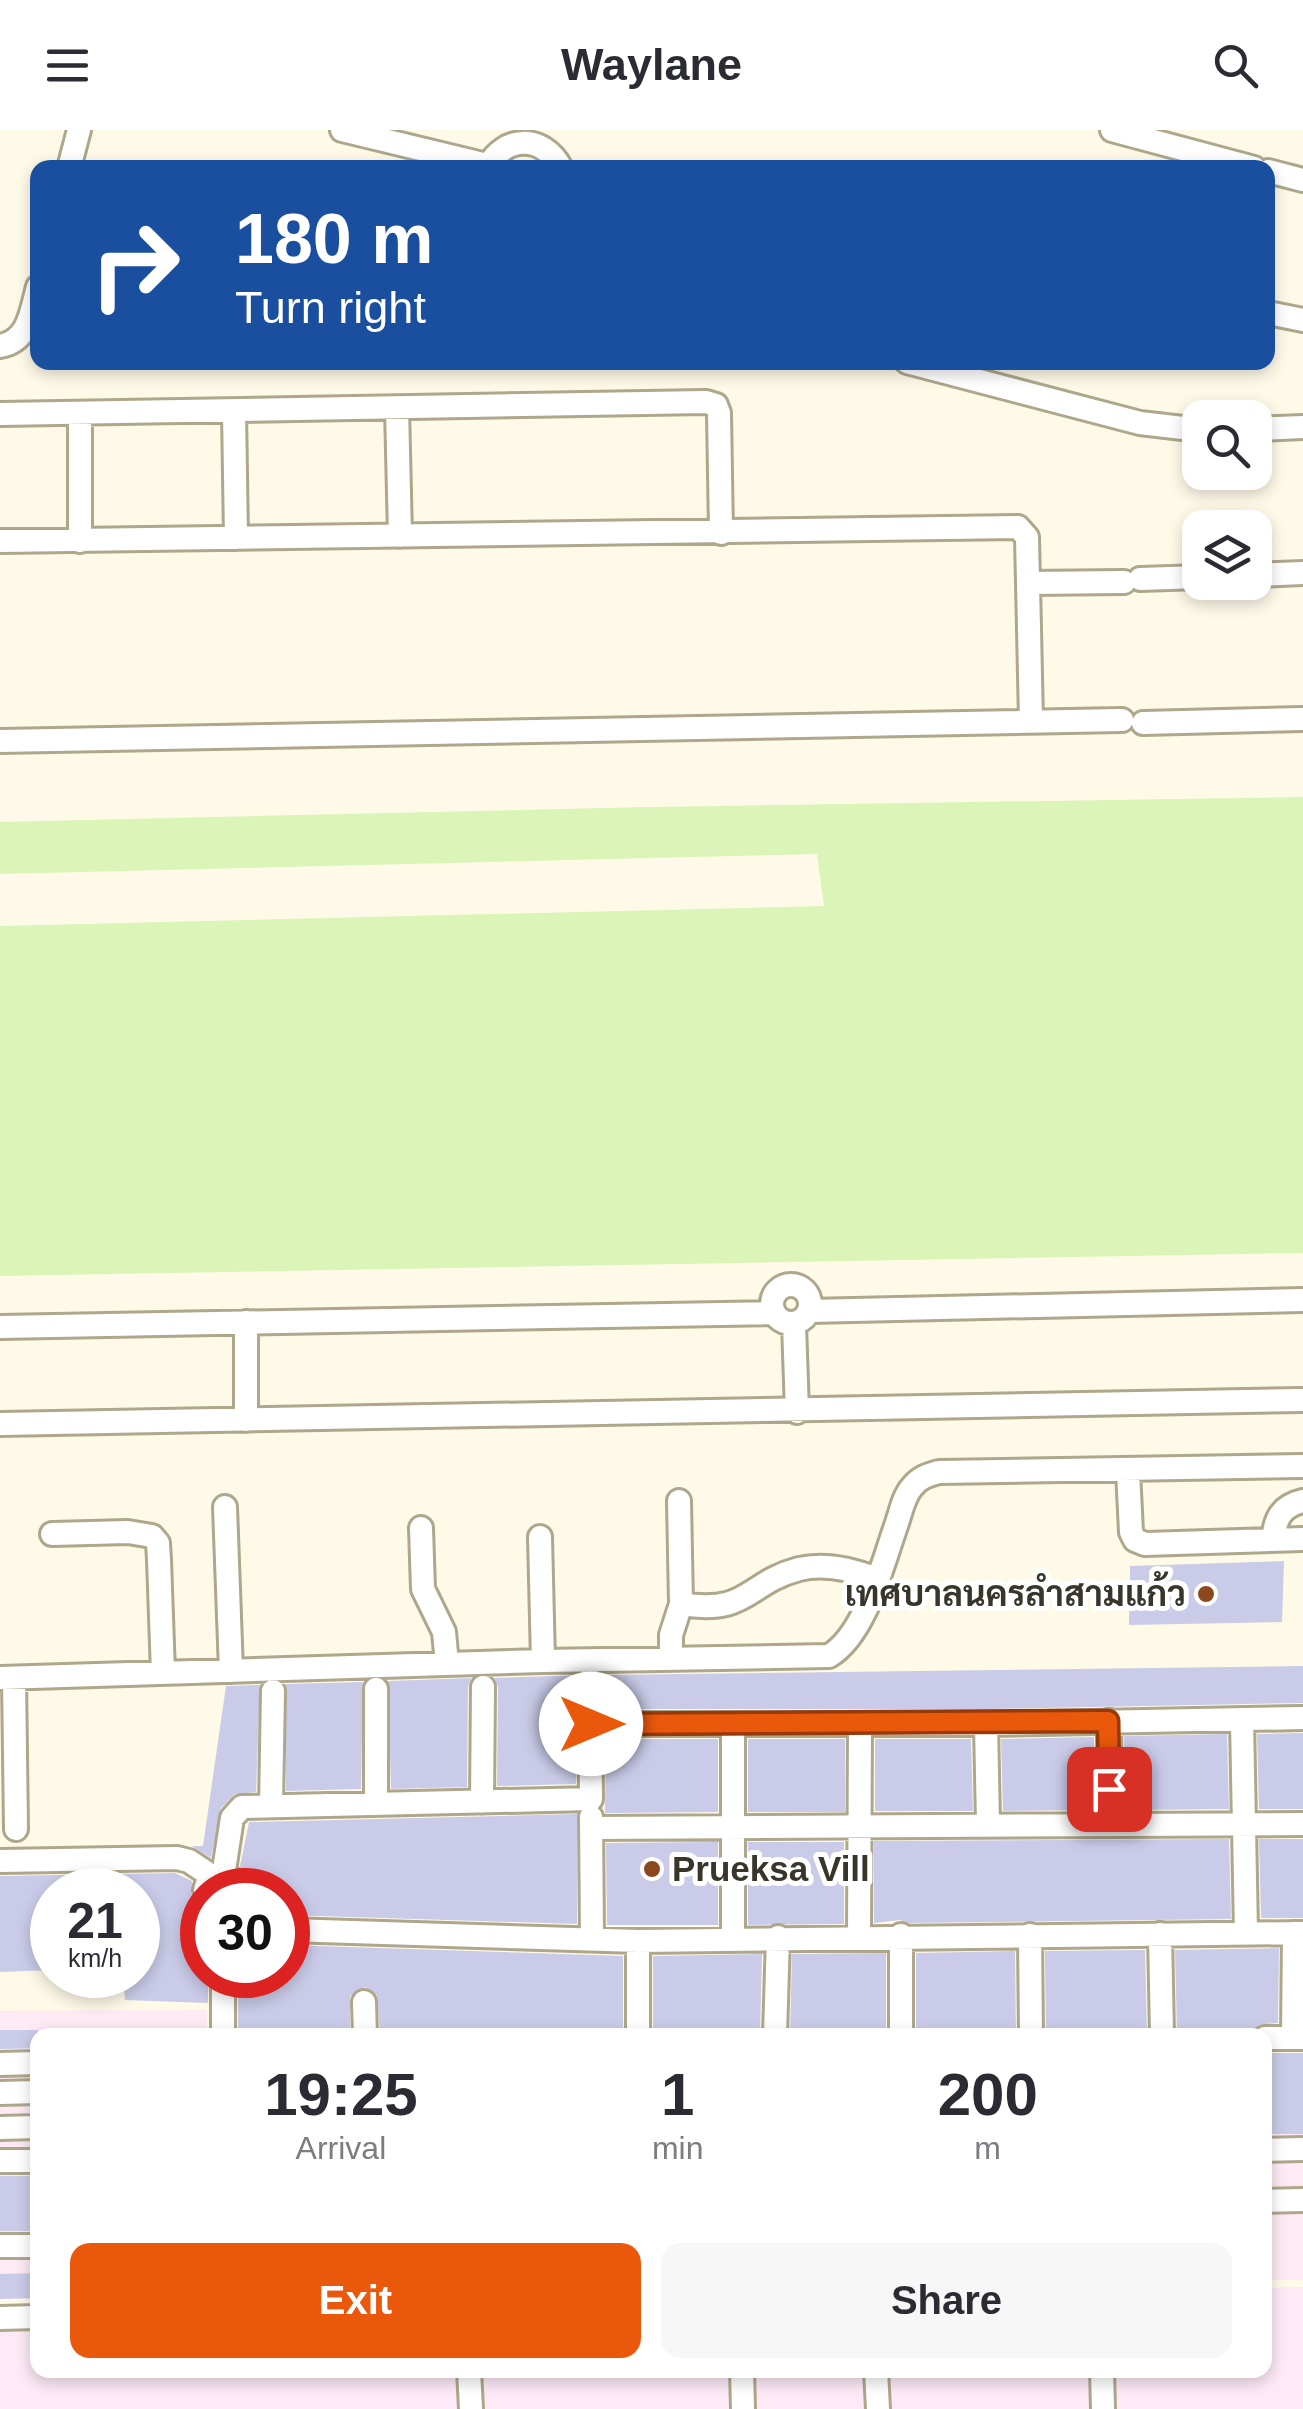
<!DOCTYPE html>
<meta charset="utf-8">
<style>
:root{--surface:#fff;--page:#f7f7f7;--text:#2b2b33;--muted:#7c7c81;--accent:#ea580c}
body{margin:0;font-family:Helvetica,Sarabun,sans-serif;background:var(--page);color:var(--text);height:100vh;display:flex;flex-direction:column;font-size:38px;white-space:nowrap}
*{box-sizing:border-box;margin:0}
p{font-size:32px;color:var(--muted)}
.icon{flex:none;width:55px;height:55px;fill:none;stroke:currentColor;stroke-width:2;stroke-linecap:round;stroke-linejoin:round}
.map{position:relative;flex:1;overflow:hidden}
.side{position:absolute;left:30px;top:1898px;width:1242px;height:350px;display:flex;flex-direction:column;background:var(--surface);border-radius:20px;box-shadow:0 5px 15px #0003}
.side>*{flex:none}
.banner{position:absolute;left:30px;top:30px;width:1245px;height:210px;border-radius:20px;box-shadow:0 5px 15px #0003;background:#1a4fa0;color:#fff;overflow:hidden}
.controls{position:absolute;left:1182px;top:270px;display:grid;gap:20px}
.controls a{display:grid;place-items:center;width:90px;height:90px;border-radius:20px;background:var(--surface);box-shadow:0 5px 15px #0003;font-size:50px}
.speed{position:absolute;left:30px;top:1738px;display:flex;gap:20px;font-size:50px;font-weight:700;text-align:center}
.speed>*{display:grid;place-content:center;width:130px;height:130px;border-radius:50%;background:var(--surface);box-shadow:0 5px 15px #0003;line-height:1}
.speed small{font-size:25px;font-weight:400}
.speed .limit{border:15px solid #d22;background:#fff;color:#111}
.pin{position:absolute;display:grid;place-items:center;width:85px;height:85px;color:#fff;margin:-42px;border-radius:20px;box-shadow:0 5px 15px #0006}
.me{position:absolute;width:110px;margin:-55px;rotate:90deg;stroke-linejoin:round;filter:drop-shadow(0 0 8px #0008)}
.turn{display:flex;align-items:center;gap:35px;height:210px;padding:0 40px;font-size:45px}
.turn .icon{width:130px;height:130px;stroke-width:2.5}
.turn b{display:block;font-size:70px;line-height:85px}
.eta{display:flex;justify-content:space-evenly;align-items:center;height:170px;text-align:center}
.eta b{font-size:60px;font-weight:700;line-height:70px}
.button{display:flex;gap:20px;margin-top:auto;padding:20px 40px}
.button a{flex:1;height:115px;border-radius:20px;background:var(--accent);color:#fff;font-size:40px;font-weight:700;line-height:115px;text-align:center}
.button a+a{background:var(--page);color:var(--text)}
header{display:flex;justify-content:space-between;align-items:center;height:130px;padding:0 40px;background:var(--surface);font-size:45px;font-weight:700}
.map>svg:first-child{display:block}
.commercial{fill:#fdeaf4}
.industrial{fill:#fee9f7}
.green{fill:#dbf4b8}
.building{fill:#c9cbe8}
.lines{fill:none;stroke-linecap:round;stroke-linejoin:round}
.minor-casing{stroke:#aea78b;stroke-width:28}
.minor{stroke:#fff;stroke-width:22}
.route-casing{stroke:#983908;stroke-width:25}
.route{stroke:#ea580c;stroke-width:18}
.poi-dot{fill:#8c471e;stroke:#fff;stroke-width:4}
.labels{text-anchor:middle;stroke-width:10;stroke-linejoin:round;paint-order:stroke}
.poi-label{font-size:35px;font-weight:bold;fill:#38352a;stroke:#fff;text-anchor:end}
</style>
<header><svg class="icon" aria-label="menu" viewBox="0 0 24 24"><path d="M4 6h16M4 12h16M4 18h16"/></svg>Waylane<svg class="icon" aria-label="search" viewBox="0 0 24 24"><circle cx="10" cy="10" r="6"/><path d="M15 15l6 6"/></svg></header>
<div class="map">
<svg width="1303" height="2279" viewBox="0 0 1303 2279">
<rect width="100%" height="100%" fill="#fffae8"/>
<path class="commercial" d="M207,1880v25h-169l-1,264h-37v-288z
M1265,1964h38v186h-38z"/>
<path class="industrial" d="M1303,2157v122h-1303v-102h37l1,63h1227v-82z"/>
<path class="green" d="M1303,667v456l-1303,23v-350l824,-20 -7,-52 -817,20v-52l647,-15z"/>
<path class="building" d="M1284,1431l-2,61 -153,3 1,-59z
M1303,1536v37l-317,6h-381l-1,-34z
M555,1546h21v108l-79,2 1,-99 -4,-9z
M471,1548l-3,9 -1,100 -76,2 -3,-108z
M363,1552l-2,107 -75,2v-107z
M260,1555l-4,107 -21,2 -14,14 -10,50 -19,-12h11l23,-160z
M1303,1603v76h-44l-2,-75z
M1227,1604l2,75 -104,1 -1,-74z
M1094,1607l1,73 -92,1 -2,-72z
M606,1609h112v73l-113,1z
M748,1609h97v73h-97z
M875,1609h96l2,72h-98z
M577,1684v110l-289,-9v-25h-27l-4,-11 -17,-13 9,-44z
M1229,1709l2,80 -322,4 -9,-3 -26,3v-82z
M1259,1709h44v79h-42z
M718,1712v83h-111l-1,-82z
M748,1712h96v82l-96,1z
M175,1743l17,8 -1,13 11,10v71h6v28l-83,-3 -2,-25h15v-85h-86v80l-52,2v-96z
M288,1815l335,11v79h-243l-3,-40 -12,-8 -15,9v39h-112v-60h50z
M1279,1818l-1,75 -20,2 -7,10h-74l-2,-85z
M1145,1820l2,85h-101l-1,-84z
M1015,1821l1,84h-100v-82z
M886,1823v82h-96l2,-81z
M762,1824l-2,81h-107v-79z
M0,1900h38v18l-38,1z
M1265,1923h38v81h-38z
M0,2046h38v55h-38z
M38,2143v25l-38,1v-25z"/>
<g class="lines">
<defs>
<path id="minor" d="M342,0l145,35
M1112,0l142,38
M69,38l10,-38
M487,38c17,-33 56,-34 74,0
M1268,41l35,9
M1268,183l35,7
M0,216c29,-5 31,-34 38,-59
M907,232l233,61 60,7
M397,278l3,128
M234,281l2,127
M0,284l706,-12 10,3 3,8 2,120
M80,284v127
M1255,299l48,-2
M0,411l1018,-14 9,10 4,184
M1255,445l48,-2
M1140,449l60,-2
M1028,453l96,-1
M1143,593l160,-4
M0,611l1122,-21
M772 1174a19 19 0 1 1 38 0a19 19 0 1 1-38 0Z
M809,1181l494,-11
M794,1194l3,88
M0,1197l773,-14
M246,1290v-98
M0,1294l1303,-24
M1128,1341l3,61 4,8 10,4 158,-5
M679,1371l2,103
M225,1377l6,164
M421,1398l2,61 21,43 3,32
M52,1404l76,-2 24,4 6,7 1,17 4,113
M540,1407l3,124
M1273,1410c2,-21 8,-34 30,-39
M671,1529v-24l10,-31c68,11 65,-21 118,-35 25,-6 55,1 78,10
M0,1548l543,-17 286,-5c37,-22 54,-94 68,-133 4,-12 7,-27 15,-36 8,-10 16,-12 27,-15l364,-6
M14,1548l2,151
M1242,1590l4,213
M1109,1591l1,103
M591,1594h395l317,-6
M733,1594v214
M986,1594l2,100
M482,1672l1,-115
M376,1674v-115
M271,1676l2,-115
M591,1687l1,122
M592,1698l711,-4
M0,1731l177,-3 12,3 21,14
M223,1747l9,-59 10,-11 349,-8 -1,-120
M205,1760l5,-15 5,4 22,2 9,9
M288,1800l350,11 665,-8
M1160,1804l2,101
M1030,1805l1,100
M859,1806l1,-212
M638,1811v94
M364,1872l1,33
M223,1905v-60
M775,1905l3,-98
M901,1905v-100
M1265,1908h38
M1293,1908l1,-105
M0,1934l38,-1
M0,1963l38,-1
M0,1998l38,-1
M1265,2020l38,-1
M0,2031h38
M1265,2071l38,-1
M0,2116h38
M0,2188l38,-1
M469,2240l2,39
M742,2240l1,39
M876,2240l2,39
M1102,2240l1,39"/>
</defs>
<use href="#minor" class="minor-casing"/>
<use href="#minor" class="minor"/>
</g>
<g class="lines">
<defs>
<path id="route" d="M591,1594l517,-3 1,68"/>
</defs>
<use href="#route" class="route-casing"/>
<use href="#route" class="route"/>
</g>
<g class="poi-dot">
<circle cx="1206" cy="1464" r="10"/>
<circle cx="652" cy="1739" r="10"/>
</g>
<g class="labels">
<g class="poi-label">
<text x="1186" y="1476">เทศบาลนครลำสามแก้ว</text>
<text x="672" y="1751" text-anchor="start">Prueksa Vill</text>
</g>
</g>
</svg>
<div class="controls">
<a><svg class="icon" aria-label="search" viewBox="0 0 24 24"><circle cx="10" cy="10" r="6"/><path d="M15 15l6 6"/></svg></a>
<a><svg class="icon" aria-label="layers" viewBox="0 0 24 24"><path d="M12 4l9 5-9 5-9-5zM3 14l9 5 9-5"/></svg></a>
</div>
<div class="speed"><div>21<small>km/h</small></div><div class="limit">30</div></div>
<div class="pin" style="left:1109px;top:1659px;background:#d93025"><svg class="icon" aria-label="arrive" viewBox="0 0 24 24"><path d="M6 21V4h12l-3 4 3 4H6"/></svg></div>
<svg class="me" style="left:591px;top:1594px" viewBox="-20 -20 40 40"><circle r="19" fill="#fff"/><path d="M0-13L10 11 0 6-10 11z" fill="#ea580c"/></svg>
<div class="banner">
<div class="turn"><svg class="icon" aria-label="right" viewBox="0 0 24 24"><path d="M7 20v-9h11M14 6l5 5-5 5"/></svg><div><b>180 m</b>Turn right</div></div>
</div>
<section class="side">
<div class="eta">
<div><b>19:25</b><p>Arrival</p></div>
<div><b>1</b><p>min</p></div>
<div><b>200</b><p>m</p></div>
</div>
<div class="button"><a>Exit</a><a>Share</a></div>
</section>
</div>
